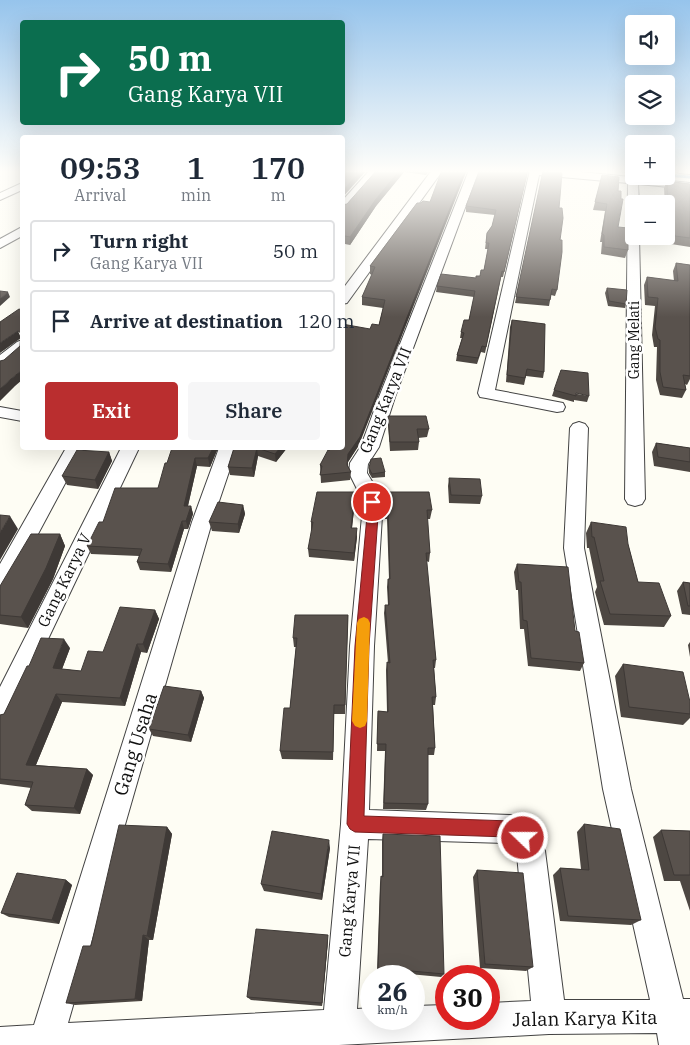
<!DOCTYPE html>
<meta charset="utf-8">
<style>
:root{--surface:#fff;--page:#f6f6f7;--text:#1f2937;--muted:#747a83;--line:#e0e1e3;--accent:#ba2e2f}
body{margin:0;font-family:"IBM Plex Serif",serif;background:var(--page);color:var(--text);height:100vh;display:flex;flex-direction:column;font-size:19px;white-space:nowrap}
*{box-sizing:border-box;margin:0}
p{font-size:16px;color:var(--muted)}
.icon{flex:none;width:28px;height:28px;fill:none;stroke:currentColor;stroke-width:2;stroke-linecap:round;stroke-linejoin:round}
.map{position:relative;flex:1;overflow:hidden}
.details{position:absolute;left:20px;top:135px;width:325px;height:315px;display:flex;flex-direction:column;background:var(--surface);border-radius:5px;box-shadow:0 5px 20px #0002}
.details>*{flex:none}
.guide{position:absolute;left:20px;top:20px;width:325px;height:105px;border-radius:5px;box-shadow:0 5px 20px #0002;background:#0b6e4f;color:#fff;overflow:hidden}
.buttons{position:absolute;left:625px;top:15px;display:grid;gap:10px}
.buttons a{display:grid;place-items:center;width:50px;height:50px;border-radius:5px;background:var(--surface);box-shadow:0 5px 20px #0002;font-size:25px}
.speed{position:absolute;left:360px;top:965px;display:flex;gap:10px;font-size:25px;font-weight:700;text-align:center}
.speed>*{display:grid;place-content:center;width:65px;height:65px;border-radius:50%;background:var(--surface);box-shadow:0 5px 20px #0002;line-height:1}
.speed small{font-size:12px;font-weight:400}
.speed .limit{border:8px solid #d22;background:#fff;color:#111}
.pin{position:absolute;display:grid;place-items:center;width:42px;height:42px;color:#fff;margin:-21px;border:2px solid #fff;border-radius:50%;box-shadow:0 1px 5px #0007}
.me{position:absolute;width:55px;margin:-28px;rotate:292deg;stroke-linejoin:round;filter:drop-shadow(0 0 4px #0008)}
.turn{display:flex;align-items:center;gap:18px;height:105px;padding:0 25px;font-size:22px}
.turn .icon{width:65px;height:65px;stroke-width:2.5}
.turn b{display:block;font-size:35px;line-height:42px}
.eta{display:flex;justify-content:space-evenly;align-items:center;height:85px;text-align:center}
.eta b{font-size:30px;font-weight:600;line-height:35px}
.button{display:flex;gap:10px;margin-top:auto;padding:10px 25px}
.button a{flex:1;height:58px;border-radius:5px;background:var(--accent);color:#fff;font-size:20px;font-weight:600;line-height:58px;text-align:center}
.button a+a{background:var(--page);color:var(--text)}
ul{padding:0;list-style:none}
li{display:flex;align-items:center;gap:15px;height:62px;margin:0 10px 8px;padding:0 15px;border:2px solid var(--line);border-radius:5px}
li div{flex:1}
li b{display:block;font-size:19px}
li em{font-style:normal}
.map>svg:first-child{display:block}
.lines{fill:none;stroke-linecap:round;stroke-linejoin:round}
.stream{stroke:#468ec7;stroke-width:3}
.minor-casing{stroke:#434343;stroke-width:2}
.minor{fill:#fff;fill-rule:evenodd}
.wall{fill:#4d4742}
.shaded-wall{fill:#3e3936}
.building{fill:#59524d;stroke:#3e3936}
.route{fill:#ba2e2f;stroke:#791e1f}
.slow{fill:#f59e0b}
.labels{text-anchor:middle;stroke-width:5;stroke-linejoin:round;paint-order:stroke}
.far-street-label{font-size:14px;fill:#101010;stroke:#fff}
.street-label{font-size:16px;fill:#101010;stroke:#fff}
.near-street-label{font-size:19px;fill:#101010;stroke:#fff}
</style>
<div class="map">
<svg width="690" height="1045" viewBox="0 0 690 1045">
<rect width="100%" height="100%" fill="#fefdf4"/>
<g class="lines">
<path class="stream" d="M611,170l23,2
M666,175l24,2"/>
<defs>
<path id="minor" d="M370,170h11l-35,40 -4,1v-10z
M432,170h11l-96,133 -5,1v-14z
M469,170h10l-84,227 -16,50 -11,17 -1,9 12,20 3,23 -8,130 -5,164 142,5 10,4 12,9 12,23 19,149h86l-47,-211 -39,-241 6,-120 3,-4 6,-2 6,2 3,4 -4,120 47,241 52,210h7v46h-31l-2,-12 -108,1 -210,11h-339v-18l34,-2 158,-503 27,-74h18l-25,74 -144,501 256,-13 17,-186 9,-178 12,-130 -3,-23 -10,-20 1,-10 11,-17 18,-49zM368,839l138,4 7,5 4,7 14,146 -42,2v16h-43v-14l-32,1v13h-43v-11l-14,1z
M530,170h31l129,13v6l-52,-5 1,20h-5v32h5l6,263 -3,5 -7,2 -7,-2 -3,-5 3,-316 -89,-8 -44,215 68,13 2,4 -2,4 -6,1 -71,-14 -6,-1 -2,-4z
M674,170h16v4l-11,-1z
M22,183v7l-22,10v-7z
M22,227v9l-22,12v-9z
M22,340v12l-16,14 -6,2v-13l17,-13z
M0,407l22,4v10l-22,-4z
M66,448h18l-76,142 -8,3v-29z
M121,448h18l-130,273 -9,4v-38z"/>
</defs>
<use href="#minor" class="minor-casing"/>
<use href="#minor" class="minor"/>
</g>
<path class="wall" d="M377,170h53l-4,5 -22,-3 -28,34 -26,39 -5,-1 -3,2v-41l5,-1z
M528,170l-25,107h-2l-16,76 -4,-1 -4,12 -21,-3 1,-6 5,-17h-2l1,-6 8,-12 5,-23 -38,-5 1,-6 39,-8 4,-2 4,-6 4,-21h-3l2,-16 5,-7 3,-11 -29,-3v-6z
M543,171l16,37 1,32 -3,50 -2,6 -4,-1 -2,11 -34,-3z
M602,175l16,16v36l10,23 -3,8 -24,-4 1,-12h-2l5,-31 -12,-1z
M667,181l23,3v63l-19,-3 -5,-25v-15h-1l-1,-16z
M417,203l-58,242 -11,17v4l3,6 -1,8 -29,3 -1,-18 10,-15 12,-2 28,-119 9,-4 4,-17 -21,-3v-8l10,-22 -2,-1v-8z
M676,263l14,2v114l-3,6 -2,-1 1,6 -4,8 -22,-3 -4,-15 1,-33h-3l-2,-12 3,-29 -10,-1 -1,-20 3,-8 27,4 -1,-10z
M607,288l19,16 -1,4 -17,-2 -3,-13z
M512,320l32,52 -1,6 -17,-2 -2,9 -18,-3 4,-55z
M554,390l35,6 -2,6 -13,-2v2l-22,-6z
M388,416l41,13 -2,8 -9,1 1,4 -1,8 -28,1 -2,-26z
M656,443l34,5v24l-36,-6 -2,-14z
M218,448l-8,19 -13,-1 -9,40h3l2,8 -5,15h-4l-13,43 -31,-2 -3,-8 2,-6 -48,-2 -4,-8 16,-24 55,-34 9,-25z
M234,448h53l-11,14 -18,-6 -4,21 -24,-2 -2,-8z
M109,452l3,9 -14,28 -31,-4 -5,-9z
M369,468l16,4v5l-13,1 -3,-5z
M449,478l33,18 -2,8 -31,-1 -1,-17z
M384,492l48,18 -2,9h-3l3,34 -1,9 -3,-1 10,99 -1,8h-1l2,29 -1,8h-2l2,43 -1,7h-6v49l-2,6 -43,-1 2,-58h-8l1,-40 9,1 -1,-42 1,-8 1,1 -4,-50 1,-8h3l-1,-18 1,-8h1l-2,-60h-2l-1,-18z
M355,501l-3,27 5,9 -3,24 -45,-4 -1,-8 4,-18h-1v-9z
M243,505l2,9 -6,19 -27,-2 -3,-9z
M591,522l37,22 10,38 33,34 -7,11 -60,-2 -9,-33 2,-5 -8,-39h-2l-1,-15z
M60,534l5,12 -12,33 -25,49 -28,-4v-38z
M517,564l58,67 9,32 -4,8 -52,-5 -4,-37h-4l-2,-39h-2l-2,-18z
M683,582l7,1v32l-8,-1 -5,-23z
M155,610l4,9 -12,34 -6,-1 -16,54 -63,-4 -26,63 51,4 6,6 -13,39 -48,-3 -7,-6 6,-17 -31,-4v-69l4,-1 25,-48 41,-18 -8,21 19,2z
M348,615l-3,99h-11l-1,46 -51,-1 -2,-8 10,-43 6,-61h-2l-1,-9z
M690,642v15l-2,-12z
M623,664l67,38v16l-7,7 -62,-8 -6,-41z
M201,691l3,7 -13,44 -38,-6 -4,-7z
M584,824l57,96 -10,5 -71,-4 -7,-46 7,-7 21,1 -4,-37z
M167,827l5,7 -19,106h-4l-7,61 -67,4 -9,-2 25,-57z
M661,830l29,1v80l-10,-30h-16l-11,-44z
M383,834l61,140 -3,3 -64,-6 3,-88 1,-7h1v-35z
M330,848l-8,52 -58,-9 -3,-7z
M477,870l56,97 -7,4 -46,-3 -7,-91z
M66,880l6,5 -13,39 -50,-7 -8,-4z
M328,940l-6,66 -71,-6 -4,-3z"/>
<path class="shaded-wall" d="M361,170h6l-25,28v-7z
M400,170h4v2l-28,34 -26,39v-8l26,-38z
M465,170h2l-108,275 -11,17 -1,11 1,-19z
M345,236v8l-3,2v-7z
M8,292l2,5 -10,9v-7z
M18,331l3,7 -21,15v-10z
M22,370v10l-7,6 -15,15v-12l11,-10z
M213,448h5l-8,19 -2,-9z
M257,448l1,8 -4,21 -2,-9z
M280,448h7l-11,14 -1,-8z
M109,452l3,9 -14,28 -3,-9z
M195,458l2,8 -11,48 -2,-8z
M355,492v9l-4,35v-8z
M243,505l2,9 -6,19 -1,-9z
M191,506l2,8 -5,15 -2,-8z
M10,516l8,13 -18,31v-27z
M182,521l2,8 -13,43 -3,-8z
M357,528v9l-3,24v-8z
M60,534l5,12 -12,33 -25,49 -7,-11z
M155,610l4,9 -12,34 -4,-9z
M64,639l6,9 -11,29 -6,-9z
M137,644l4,8 -16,54 -5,-8z
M201,691l3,7 -13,44 -3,-7z
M56,694l6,8 -29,70 -7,-7z
M87,769l6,6 -13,39 -6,-6z
M167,827l5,7 -19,106 -6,-4z
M329,840l1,8 -8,52 -1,-6z
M66,880l6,5 -13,39 -7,-4z
M143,935l6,5 -7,61 -7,-2z
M328,935v5l-6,66v-3z"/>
<path class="building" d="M342,170h19l-19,21z
M377,170h23l-24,29 -26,38 -5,-1 -3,3v-34l5,-1z
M442,170h23l-105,267 -12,17 -1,11 4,7 -31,3 2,-9 -2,-1 8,-15h2l2,-2h10v-124l28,5 2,-5 7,1 6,-25 -23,-3 13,-30 -5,-1 47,-63h4l2,-2 7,1z
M480,170h48l-24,102 -2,-1 -16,76 -4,-1 -4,12 -21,-3 7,-22 -3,-1 3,-12h5l6,-29 -38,-5 4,-12 35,4v-2h4l1,-6h3l5,-27h-3l1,-10 5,-7 4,-16 -30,-4z
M543,171l19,2 -3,35h3l1,10 -3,22h2v12l-5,38 -5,-1 -2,11 -34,-3z
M602,175l17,2 -1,14h3v8h2l-5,28 10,1v22l-24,-3v-12l-2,-1 5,-30 -12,-2z
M667,181l23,3v54l-15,-2 -7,-29z
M676,263l14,2v111l-7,-1 3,15 -23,-3 -3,-15v-32l-2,-1 -3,-12 3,-29 -10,-1 -1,-20 31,4z
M607,288l20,2 -1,14 -17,-3z
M0,291l8,1 -8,7z
M19,309l3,1v60l-11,9 -11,10v-28l4,-1 16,-14 1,-13 -3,-2 -18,12v-21z
M512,320l33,4 -1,48 -17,-3 -2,9 -18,-3z
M561,370l27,3 1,23 -13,-3v3l-22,-6z
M388,416h38l3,13h-12l2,13h-29z
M656,443l34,5v14l-32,-5z
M172,448h41l-5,10h-13l-11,48h7l-5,15h-4l-14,43 -31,-2 5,-13 -55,-3 12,-24h4l12,-34h43l7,-25h2z
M234,448h46l-5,6 -18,-6 -5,20 -24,-1z
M77,450l32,2 -14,28 -33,-4z
M381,458l4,14 -13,2 -3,-6 2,-9z
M449,478l31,1 2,17 -31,-1z
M317,492h38l-4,36h6l-3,25 -46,-4 5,-27h-2z
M384,492h45l3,18h-5l3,43h-4l10,107h-3l3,37h-4l3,51h-7v56l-44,-1 2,-59h-9l1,-33 10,1 -1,-50 3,1 -5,-58h4l-1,-26h2l-2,-69h-2z
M218,502l25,3 -5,19 -29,-2z
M0,515l10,1 -10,17z
M591,522l35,5 2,17 10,38 21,1 12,33 -61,-2 -10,-33h4l-10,-44h-2z
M31,534h29l-14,34 -25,49 -21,-2v-29z
M517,564l51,3 7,64 4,1 5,31 -53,-5 -4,-37 -4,-1 -2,-38h-2z
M683,582l7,1v23h-2z
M120,607l35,3 -12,34h-6l-17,54 -64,-4 -30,71 61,4 -13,39 -49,-3 8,-23 -33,-3v-64l4,-1 23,-48h2l12,-28 23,1 -11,29 28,3 7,-20 15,1z
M295,615h53l-3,90h-11l-1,47 -53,-1 4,-43h6l7,-70h-4z
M623,664l60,8 7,30v12l-61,-7z
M164,686l37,5 -13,44 -39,-6z
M584,824l36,5 21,91 -73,-4 -8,-48 29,2z
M119,825l48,2 -20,109 -4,-1 -8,64 -69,4 17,-57h8z
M661,830l29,1v44h-16z
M272,831l57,9 -8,54 -60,-10z
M383,834l57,2 4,138 -66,-6 3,-92 2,1z
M477,870l46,3 10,94 -48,-3z
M17,873l49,7 -14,40 -51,-7z
M256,929l72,6 -6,68 -75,-6z"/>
<linearGradient id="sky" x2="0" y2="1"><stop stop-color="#96c4ec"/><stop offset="0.54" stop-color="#fffefa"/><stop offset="1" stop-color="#fffefa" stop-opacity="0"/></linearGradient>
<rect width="690" height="317" fill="url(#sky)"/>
<path class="route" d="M372,498l5,4 1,14 -9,130 -5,170 147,5 18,11 2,6 -2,5 -6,3 -14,-9 -154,-5 -5,-3 -3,-5 8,-178 12,-130 -1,-14z"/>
<path class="slow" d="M364,617l4,2 2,4 -3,98 -2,5 -5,2 -5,-2 -3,-5 5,-98 2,-4z"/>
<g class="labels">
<g class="far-street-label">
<text transform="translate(634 340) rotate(-90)" y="5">Gang Melati</text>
</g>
<g class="street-label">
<text transform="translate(385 400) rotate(-68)" y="6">Gang Karya VII</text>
<text transform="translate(64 580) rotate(-64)" y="6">Gang Karya V</text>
<text transform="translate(349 901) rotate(-85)" y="6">Gang Karya VII</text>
</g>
<g class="near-street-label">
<text transform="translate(135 744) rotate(-73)" y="7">Gang Usaha</text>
<text transform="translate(585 1018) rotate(-1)" y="7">Jalan Karya Kita</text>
</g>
</g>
</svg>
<div class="buttons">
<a><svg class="icon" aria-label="sound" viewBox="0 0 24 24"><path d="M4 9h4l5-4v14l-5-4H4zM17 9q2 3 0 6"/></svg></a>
<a><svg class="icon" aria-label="layers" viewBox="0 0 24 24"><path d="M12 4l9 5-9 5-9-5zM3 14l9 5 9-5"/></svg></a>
<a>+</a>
<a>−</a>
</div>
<div class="speed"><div>26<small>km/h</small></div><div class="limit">30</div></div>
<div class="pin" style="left:372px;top:502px;background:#d93025"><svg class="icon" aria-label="arrive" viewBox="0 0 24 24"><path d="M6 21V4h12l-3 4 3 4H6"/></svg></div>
<svg class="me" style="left:523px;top:838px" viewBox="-20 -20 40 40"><circle r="17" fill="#ba2e2f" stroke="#fff" stroke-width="3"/><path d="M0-11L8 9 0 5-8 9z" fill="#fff"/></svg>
<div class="guide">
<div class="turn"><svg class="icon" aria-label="right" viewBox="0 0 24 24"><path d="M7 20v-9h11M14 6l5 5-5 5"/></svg><div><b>50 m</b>Gang Karya VII</div></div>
</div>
<section class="details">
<div class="eta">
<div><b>09:53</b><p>Arrival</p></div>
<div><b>1</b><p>min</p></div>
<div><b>170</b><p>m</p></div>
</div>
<ul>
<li><svg class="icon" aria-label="right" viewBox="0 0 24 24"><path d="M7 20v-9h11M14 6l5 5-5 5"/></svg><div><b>Turn right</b><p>Gang Karya VII</p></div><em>50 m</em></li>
<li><svg class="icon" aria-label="arrive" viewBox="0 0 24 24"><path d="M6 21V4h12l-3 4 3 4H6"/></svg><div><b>Arrive at destination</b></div><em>120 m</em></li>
</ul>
<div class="button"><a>Exit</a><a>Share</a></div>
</section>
</div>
